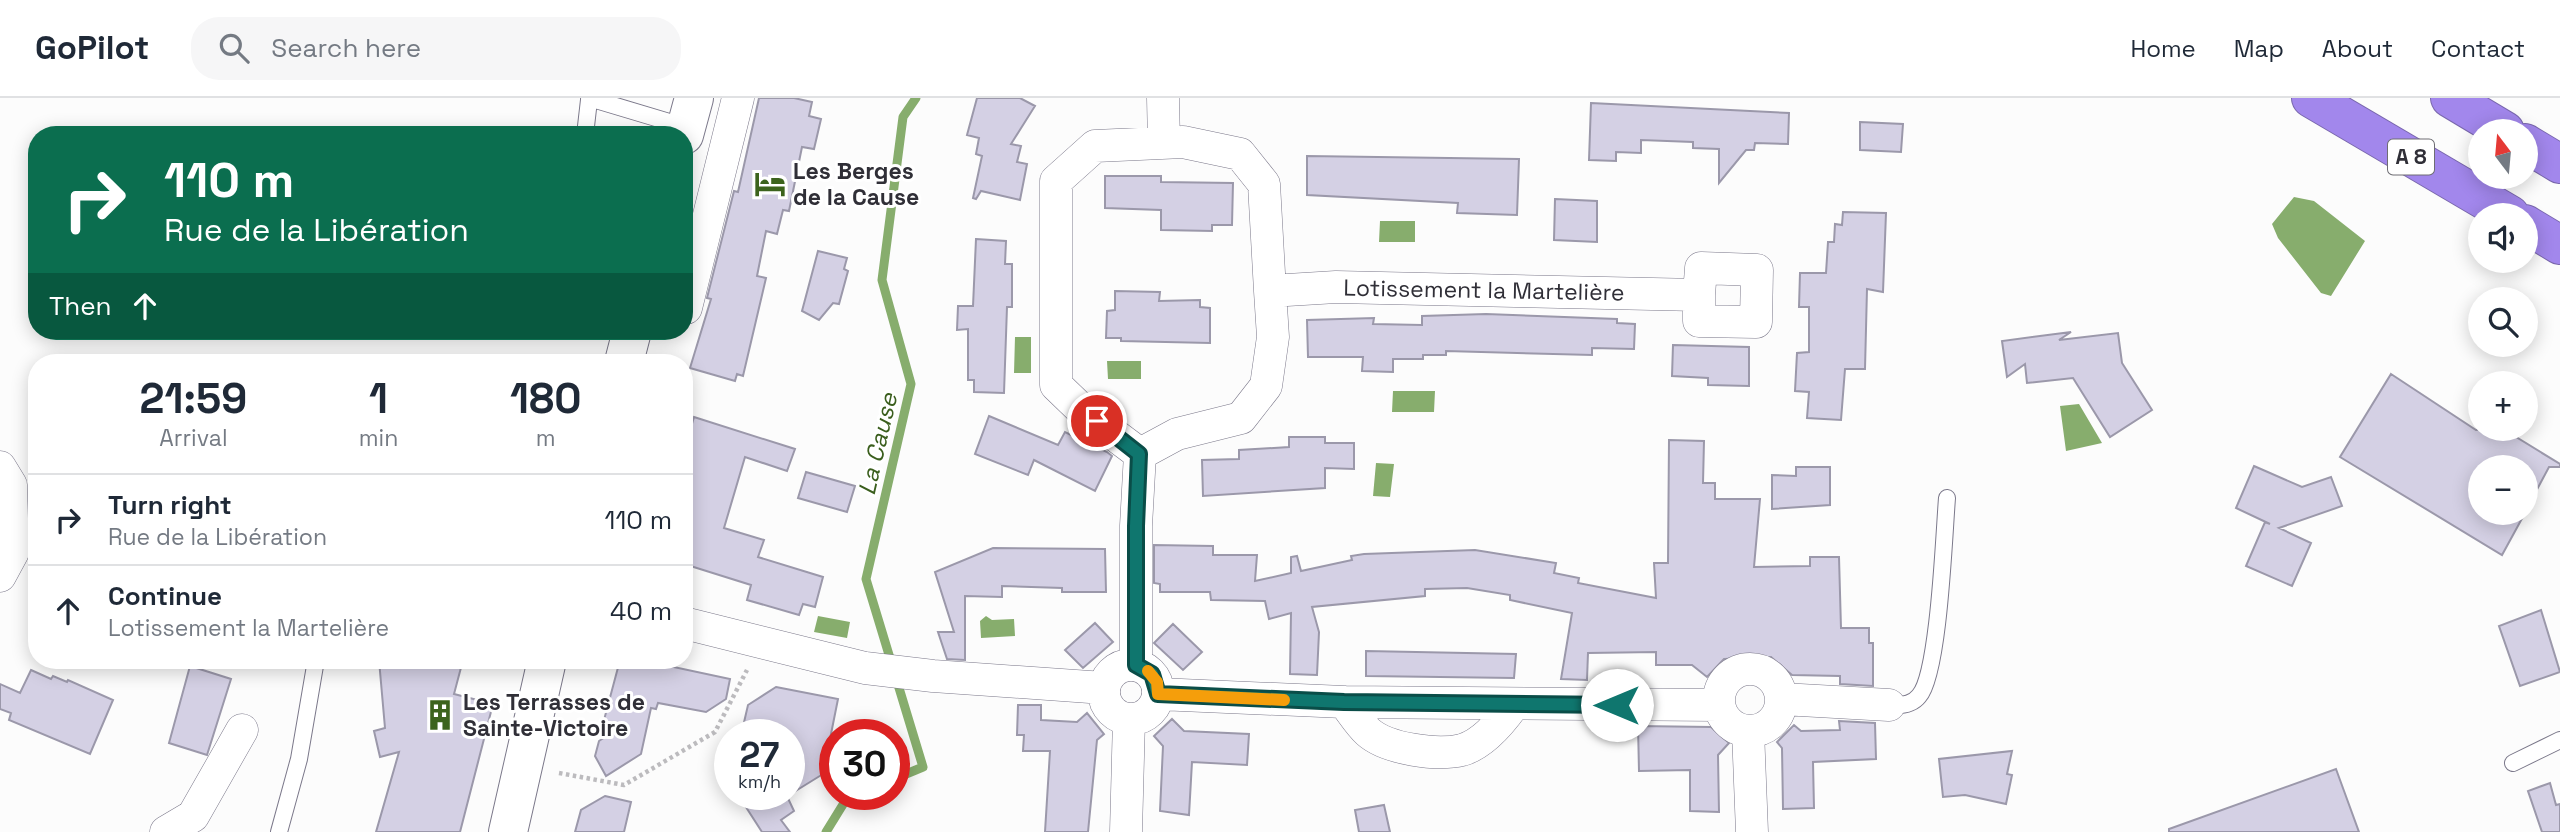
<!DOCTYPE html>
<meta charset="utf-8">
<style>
:root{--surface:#fff;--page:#f6f6f7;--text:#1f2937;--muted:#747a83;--line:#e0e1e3}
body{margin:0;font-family:"Space Grotesk",sans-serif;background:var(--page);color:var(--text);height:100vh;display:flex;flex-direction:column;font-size:26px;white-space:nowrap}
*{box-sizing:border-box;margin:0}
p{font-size:23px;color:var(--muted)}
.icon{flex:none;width:38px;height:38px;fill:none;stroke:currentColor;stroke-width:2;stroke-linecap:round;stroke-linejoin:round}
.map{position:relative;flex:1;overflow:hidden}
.details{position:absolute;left:28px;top:256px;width:665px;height:315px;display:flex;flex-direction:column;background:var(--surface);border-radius:28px;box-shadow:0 4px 18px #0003}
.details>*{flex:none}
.banner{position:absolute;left:28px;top:28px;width:665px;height:214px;border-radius:28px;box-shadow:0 4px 18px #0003;background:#0b6e4f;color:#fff;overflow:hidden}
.needle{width:46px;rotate:344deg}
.tools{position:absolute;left:2468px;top:21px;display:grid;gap:14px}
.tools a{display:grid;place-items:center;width:70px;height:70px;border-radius:50%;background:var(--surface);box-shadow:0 4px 18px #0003;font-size:35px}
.speed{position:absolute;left:714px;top:621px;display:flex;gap:14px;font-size:35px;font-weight:700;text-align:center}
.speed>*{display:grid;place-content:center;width:91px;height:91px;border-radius:50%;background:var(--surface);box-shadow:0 4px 18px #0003;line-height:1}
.speed small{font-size:18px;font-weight:400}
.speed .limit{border:10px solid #d22;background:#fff;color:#111}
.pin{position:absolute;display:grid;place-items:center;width:60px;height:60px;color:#fff;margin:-30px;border:4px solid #fff;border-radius:50%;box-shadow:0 2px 7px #0007}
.me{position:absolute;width:77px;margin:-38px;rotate:270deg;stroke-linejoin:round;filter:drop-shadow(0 0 5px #0008)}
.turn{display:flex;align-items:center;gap:24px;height:147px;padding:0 21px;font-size:32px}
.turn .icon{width:91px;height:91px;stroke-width:2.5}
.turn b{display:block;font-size:49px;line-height:60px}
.then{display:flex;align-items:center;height:66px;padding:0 21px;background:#0003;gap:14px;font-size:26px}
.eta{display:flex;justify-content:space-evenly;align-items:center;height:119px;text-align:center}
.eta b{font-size:42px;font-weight:600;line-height:49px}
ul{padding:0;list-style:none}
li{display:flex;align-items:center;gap:21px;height:91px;padding:0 21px;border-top:2px solid var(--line)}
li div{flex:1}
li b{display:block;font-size:26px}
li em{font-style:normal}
header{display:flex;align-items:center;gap:42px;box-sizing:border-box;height:98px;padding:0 35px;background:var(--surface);border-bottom:2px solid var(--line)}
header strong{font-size:33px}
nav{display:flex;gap:38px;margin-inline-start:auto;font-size:24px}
.search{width:490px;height:63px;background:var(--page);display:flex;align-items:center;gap:18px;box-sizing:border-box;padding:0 24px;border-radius:28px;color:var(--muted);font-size:26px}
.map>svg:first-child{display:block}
.water{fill:#87ad6d}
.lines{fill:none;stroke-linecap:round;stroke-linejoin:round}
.stream{stroke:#87ad6d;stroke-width:9}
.building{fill:#d4d0e4;stroke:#9b98aa;stroke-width:2}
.lane-casing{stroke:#7b788a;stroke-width:18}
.street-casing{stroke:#7b788a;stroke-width:33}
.secondary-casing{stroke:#7b788a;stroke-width:40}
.highway-casing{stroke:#7a68ad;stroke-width:40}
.path{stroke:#bcbbbe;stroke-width:4.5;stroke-dasharray:3.5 3.5;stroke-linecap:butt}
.lane{stroke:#fff;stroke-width:16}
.street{stroke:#fff;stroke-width:32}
.secondary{stroke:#fff;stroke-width:38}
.highway{stroke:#a287ec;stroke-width:38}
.route-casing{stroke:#0a4d48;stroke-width:18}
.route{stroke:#0f766e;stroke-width:12}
.slow{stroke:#f59e0b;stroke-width:12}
.labels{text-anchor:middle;stroke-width:6;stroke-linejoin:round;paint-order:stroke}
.shield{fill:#fff;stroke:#6e6d73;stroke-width:2}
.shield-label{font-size:21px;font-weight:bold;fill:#302f37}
.poi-label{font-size:23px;font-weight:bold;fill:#302f37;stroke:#fff;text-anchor:start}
.street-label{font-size:23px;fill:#302f37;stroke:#fff}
.water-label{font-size:24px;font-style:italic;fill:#3a5e1d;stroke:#fff}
</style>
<header>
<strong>GoPilot</strong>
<div class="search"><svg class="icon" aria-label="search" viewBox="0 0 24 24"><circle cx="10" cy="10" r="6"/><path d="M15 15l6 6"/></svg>Search here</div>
<nav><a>Home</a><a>Map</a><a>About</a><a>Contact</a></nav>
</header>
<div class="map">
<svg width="2560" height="734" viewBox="0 0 2560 734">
<rect width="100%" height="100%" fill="#fcfcfc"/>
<path class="water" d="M2294,99l20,4 51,40 -34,55 -10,-3 -43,-55 -6,-14z
M1380,123h35v21h-36z
M1015,239h16v36h-17z
M1107,263h34v18h-33z
M1393,293h42l-1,21h-42z
M2079,306l23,39 -36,8 -6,-45z
M1376,365l18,1 -4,33 -17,-1z
M818,518l32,6 -3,16 -33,-6z
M986,518l6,4 22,-1 1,17 -34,2 -1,-17z"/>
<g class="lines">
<path class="stream" d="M894,681l29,-12 -57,-188 45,-195 -29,-104 21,-163 13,-19
M826,734l21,-34 8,-4"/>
</g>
<path class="building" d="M759,0h35l18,4 -3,14 12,3 -7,30 -12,-2 -13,64 -6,-1 -6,24 -11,-3 -9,45 9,2 -23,98 -6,-2 -2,7 -45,-13 21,-69 -4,-1 27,-107 4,1z
M977,0h43l15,8 -24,38 10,2 -4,16 10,2 -7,36 -39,-9 -5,8 -3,-1 9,-42 -6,-2 3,-16 -12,-3z
M1591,5l198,10 -1,31 -33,-1 -1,7h-8l-27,33v-34l-26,-1v-6l-52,-2v13l-25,-1v9l-27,-1z
M1860,24l43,2 -2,28 -41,-2z
M1307,58l212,3 -2,56 -60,-2 1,-10 -151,-8z
M1105,78h56v6l72,1 -1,42h-20v6l-51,-1v-20l-56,-2z
M1555,101l42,2v41l-43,-2z
M1843,114l43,1 -3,79 -16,-3 -2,80h-20l-4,51 -34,-2 2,-26 -14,-1 2,-38 12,-1v-45h-10l1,-34h26l2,-31h6l1,-18 7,1z
M976,141l30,2 -1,23h7v43h-5l-3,86 -30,-1v-12h-6v-51l-11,1 1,-24h15z
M818,153l29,7 -3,11 4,2 -9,33 -6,-1 -14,17 -17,-9z
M1115,193l45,1 -1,9 41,-1v7l10,1v35l-89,-2v-3h-15l1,-27 8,-1z
M1486,216l131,5v4l18,1 -1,25 -42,-1v7l-146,-4v4h-23v4h-30v13l-31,-1 1,-14h-55l-1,-37 67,-2 -1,6 49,1v-9z
M2071,234l-12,8 59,-7 4,30 30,47 -42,27 -37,-59 -46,5 -2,-19 -18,13 -5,-36z
M1673,247l76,2v39l-41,-1v-7l-36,-2z
M2391,276l85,56 27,-1 57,35v3h-11l-24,45v-45h-45v46h45l-23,42 -162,-98z
M989,318l69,29 7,-13 42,20 5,4 -17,35 -61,-31 -6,15 -53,-21z
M694,319l101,32 -8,22 -42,-14 -21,71 40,12 -6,17 65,20 -8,30 -12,-3 -4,11 -52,-15 4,-15 -67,-21v-113z
M1289,339h36v6h29v26l-29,-1v20l-122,8 -1,-36 37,-1v-9l50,-3z
M1669,342l35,1 -1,42h12v16h45l-6,68 56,-1v-9h29l2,71h28v15h4v43l-33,-2v-8l-48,-1 -21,-18 -47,2 -17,18 -15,-12h-36v-13l-68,1 -1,27 -26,-1 11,-66 -62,-13v-5l-43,-7 -42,1v7l-113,11 7,25 -2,43 -27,-1 1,-61 -22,6 -4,-18 -54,-1 -1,-8h-50v-8l-6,-1v-38l59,1v9h44l-2,26 36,-8v-16l6,-1 4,15 51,-11 -1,-4 13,-2 111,-4 81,13 -2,10 25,5 -1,5 78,15 -2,-35h14z
M2254,368l48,21 29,-10 11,29 -63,22 32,15 -19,43 -46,-20 19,-44 5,2 -34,-16z
M1796,369h34v38l-58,4v-34l24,1z
M806,374l49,14 -8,26 -49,-14z
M993,450l112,1 1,43h-44v-4l-60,-2v11l-37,-1v64l-18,-1 -9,-27h16l-19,-60z
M2541,512l19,62 -40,14 -21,-60z
M1095,525l18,19 -30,26 -18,-18z
M1173,526l29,28 -19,18 -29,-27z
M1366,553l150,3 -2,24 -148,-2z
M379,562h84l-9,34 39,10 -33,128h-84l23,-80 -19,5 -6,-26 11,-3z
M620,562h21l89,19 -4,20 -20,13 -48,-9 -2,6 -5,-1 -10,46 -35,22 -11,-20 4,-15 12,-8 -7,-13z
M190,568l41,13 -24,76 -38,-12z
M31,572l20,9 2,-3 14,6 1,-2 45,20 -23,54 -81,-34 2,-7 -11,-4v-25l20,9z
M776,589l62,12 -15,75 -34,21v-60h-28l-19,-4 6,-26z
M1018,607h23v15l36,2 10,-9 17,21 -7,6 -9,92h-43l5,-81h-27l1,-16h-7z
M1172,621l12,12 65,3 -2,31 -55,-3 -3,53 -29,-4 3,-65 -9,-10z
M1839,623l36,2 1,36 -63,3 1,46 -31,1 -1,-61 -5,-6 17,-17 7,6 39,-1z
M1638,628l73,1 18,16 -11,12 1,57 -29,-1v-41l-51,1z
M2012,653l-5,23 5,1 -6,29 -41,-9 -22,2 -4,-38z
M2336,671l23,63h-190v-3z
M2550,685l6,22 4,-1v28h-18l-14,-41z
M759,696h27l8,17 -13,9 9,12h-28l-18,-28z
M605,698l26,6 -7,30h-49l6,-22z
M1384,707l6,27h-31l-4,-22z"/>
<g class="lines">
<defs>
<path id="lane" d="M589,0l97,29
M517,37h19
M585,37l4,-35
M13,454l24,-14
M1889,607c11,1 23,0 30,-9 20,-22 25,-162 28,-198
M2513,665l47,-23
M279,734l20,-73 17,-99"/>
<path id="street" d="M1163,0l1,45
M686,210l52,-210
M1140,356l-56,-42 -28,-27v-204l39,-35 88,-4 57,12 24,30 6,107
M0,369l11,18 2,67 -13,24
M684,525l181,45 68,8 171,12
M1136,567v-139l4,-72 37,-20 64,-16 25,-32 7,-49 -3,-46 66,-4 363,8v26l57,1 1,-52 -56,-2 -2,27
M1104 594a27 27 0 1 1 54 0a27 27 0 1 1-54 0Z
M1719 602a31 31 0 1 1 62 0a31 31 0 1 1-62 0Z
M1158,596l186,8 375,3
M1782,601l107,6
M1344,604c8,10 15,22 24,30 19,17 69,24 94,18 21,-6 40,-29 52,-46
M1748,633l4,101
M166,734l27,-16 49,-86
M1126,734l3,-113"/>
<path id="secondary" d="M684,37l10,-37
M624,264l8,-31
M508,734l39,-172"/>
<path id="highway" d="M2311,0l199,117
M2450,0l55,33
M2525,45l35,21
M2525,126l35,21"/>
</defs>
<use href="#lane" class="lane-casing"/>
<use href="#street" class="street-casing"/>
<use href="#secondary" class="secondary-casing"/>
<use href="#highway" class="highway-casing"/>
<path class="path" d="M559,675l65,12 91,-53 32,-62"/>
<use href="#lane" class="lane"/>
<use href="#street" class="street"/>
<use href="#secondary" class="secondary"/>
<use href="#highway" class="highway"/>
</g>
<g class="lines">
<defs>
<path id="route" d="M1097,323l42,33 -3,72v139l16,9 6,20 186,8 273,3"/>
</defs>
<use href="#route" class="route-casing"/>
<use href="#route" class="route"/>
<path class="slow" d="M1148,573l9,11 1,12 126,6"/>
</g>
<defs>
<symbol id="hotel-bare" viewBox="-9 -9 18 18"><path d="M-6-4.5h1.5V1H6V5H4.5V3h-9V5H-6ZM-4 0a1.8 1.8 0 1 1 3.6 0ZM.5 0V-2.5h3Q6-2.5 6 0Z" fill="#3c631d" stroke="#fff" stroke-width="2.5" paint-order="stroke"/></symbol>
<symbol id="building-bare" viewBox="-9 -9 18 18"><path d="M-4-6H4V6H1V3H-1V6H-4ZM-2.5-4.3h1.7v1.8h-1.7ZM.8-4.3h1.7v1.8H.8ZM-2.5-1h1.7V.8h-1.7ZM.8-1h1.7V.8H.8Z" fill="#3c631d" stroke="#fff" stroke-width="2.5" paint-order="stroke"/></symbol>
</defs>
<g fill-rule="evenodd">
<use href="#hotel-bare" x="748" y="64" width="44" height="44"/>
<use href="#building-bare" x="418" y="595" width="44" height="44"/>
</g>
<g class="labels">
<rect class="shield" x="2388" y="41.5" width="46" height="35" rx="5"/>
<g class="shield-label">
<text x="2411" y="66">A 8</text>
</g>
<g class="poi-label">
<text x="793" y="81">Les Berges<tspan x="793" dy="26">de la Cause</tspan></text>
<text x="463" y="612">Les Terrasses de<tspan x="463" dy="26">Sainte-Victoire</tspan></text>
</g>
<g class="street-label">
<text transform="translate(1484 192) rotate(1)" y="8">Lotissement la Martelière</text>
</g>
<g class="water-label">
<text transform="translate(878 346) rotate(-77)" y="8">La Cause</text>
</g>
</g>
</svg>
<div class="tools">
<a><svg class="needle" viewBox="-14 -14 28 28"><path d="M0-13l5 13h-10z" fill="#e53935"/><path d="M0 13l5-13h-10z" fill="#747a83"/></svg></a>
<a><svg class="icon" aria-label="sound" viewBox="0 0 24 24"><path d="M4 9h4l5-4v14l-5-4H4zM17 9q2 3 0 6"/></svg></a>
<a><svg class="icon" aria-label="search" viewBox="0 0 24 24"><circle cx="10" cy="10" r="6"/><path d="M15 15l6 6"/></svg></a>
<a>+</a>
<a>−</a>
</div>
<div class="speed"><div>27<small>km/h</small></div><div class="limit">30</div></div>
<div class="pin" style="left:1097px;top:323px;background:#d93025"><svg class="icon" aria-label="arrive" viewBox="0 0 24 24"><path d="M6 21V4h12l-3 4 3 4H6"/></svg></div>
<svg class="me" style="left:1617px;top:607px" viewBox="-20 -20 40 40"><circle r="19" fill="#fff"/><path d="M0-13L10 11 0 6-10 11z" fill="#0f766e"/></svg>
<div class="banner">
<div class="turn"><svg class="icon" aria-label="right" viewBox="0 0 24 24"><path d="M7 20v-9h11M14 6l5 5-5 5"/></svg><div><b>110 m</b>Rue de la Libération</div></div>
<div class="then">Then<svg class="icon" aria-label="ahead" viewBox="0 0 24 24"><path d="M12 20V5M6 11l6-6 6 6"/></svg></div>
</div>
<section class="details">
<div class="eta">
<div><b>21:59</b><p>Arrival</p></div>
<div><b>1</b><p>min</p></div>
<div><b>180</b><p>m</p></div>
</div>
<ul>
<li><svg class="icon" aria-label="right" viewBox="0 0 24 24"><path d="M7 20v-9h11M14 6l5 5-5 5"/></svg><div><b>Turn right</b><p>Rue de la Libération</p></div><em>110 m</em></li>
<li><svg class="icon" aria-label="ahead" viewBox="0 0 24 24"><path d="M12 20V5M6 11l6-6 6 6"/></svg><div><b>Continue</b><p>Lotissement la Martelière</p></div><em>40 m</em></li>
</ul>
</section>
</div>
